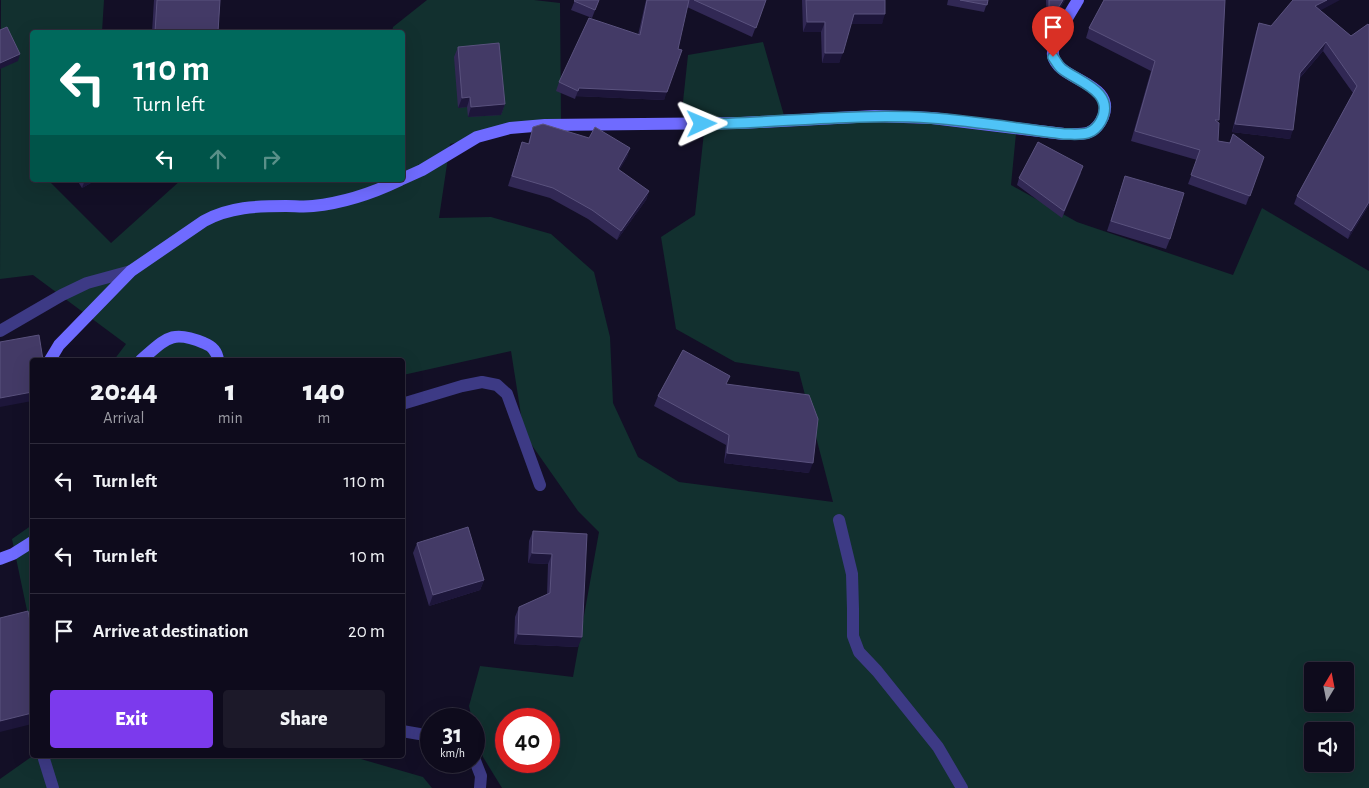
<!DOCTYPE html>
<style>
:root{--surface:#0e0b1c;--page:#1c1929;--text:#f1f3f6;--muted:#9b9ba3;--line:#2e2b3b;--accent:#7c3aed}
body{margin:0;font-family:"Alegreya Sans",sans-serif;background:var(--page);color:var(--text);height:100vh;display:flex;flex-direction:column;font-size:19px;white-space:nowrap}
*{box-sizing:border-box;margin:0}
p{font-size:16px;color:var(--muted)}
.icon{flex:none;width:28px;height:28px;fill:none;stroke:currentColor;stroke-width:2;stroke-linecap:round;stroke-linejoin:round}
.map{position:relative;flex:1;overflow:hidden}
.sheet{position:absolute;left:30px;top:358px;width:375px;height:400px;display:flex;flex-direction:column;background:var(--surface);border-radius:5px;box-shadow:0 5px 20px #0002,0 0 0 1px var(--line)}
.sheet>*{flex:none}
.top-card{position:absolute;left:30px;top:30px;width:375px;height:152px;border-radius:5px;box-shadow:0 5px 20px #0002,0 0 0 1px var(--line);background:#00695c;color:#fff;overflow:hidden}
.needle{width:32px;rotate:10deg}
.tools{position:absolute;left:1304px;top:662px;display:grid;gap:10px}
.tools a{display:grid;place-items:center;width:50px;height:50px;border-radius:5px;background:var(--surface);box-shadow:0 5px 20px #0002,0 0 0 1px var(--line);font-size:25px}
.speed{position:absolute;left:420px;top:708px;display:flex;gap:10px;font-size:25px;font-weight:700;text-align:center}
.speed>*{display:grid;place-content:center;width:65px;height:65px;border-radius:50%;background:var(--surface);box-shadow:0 5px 20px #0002,0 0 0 1px var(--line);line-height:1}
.speed small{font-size:12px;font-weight:400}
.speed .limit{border:8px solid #d22;background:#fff;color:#111}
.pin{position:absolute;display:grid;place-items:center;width:42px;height:42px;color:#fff;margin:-51px -21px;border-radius:50% 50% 50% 0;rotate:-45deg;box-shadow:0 0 5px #0007}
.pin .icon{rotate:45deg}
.me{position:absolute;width:55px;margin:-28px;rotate:89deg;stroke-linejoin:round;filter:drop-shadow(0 0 4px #0008)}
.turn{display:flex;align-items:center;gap:18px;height:105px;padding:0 20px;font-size:22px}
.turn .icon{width:65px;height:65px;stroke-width:2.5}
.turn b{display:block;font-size:35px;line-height:42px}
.lanes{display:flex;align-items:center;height:48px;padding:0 20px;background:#0003;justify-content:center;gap:25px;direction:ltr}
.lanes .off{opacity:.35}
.eta{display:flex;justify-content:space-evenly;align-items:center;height:85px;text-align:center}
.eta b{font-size:30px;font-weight:800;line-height:35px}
.primary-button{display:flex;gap:10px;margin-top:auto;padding:10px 20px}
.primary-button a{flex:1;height:58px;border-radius:5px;background:var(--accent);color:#fff;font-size:20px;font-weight:800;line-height:58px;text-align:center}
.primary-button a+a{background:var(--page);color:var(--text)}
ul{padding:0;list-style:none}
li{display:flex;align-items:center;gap:15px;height:75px;padding:0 20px;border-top:1px solid var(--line)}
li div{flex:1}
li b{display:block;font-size:19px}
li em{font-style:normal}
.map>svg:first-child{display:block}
.green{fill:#12302f;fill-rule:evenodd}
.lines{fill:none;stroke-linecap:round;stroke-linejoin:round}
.street{stroke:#3d3a85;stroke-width:12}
.secondary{stroke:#6f6bff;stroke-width:12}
.wall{fill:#312854}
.shaded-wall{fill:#1d163a}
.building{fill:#433a66;stroke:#5a527e}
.route-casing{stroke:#337fa1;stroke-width:12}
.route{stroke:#4fc3f7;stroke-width:9}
</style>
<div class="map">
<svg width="1369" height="788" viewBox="0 0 1369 788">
<rect width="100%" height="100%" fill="#130f26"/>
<path class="green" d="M1,0h103l-2,32h-70v148h16l63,63 70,-63h112l14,1 95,-1v-148h-10l1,-5 34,-27h107l26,3 1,116 -111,25 -11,74 52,-1 60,17 43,38 16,65 3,66 25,54 41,25 154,20 -34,-130 -64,-10 -59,-33 -15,-92 34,-22 11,-101 -24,-3 6,-56 75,-13 22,77 232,4 -6,62 66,37 156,53 29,-67 107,63v517h-867l-19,-31 -9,-34v-4h-2l-3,-13 11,-40 93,11 26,-145 -21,-21 -54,-77 -13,-83 -108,24 -1,-15h-288l12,-16 -93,-69 -33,4zM1312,671h33v33h-33zM506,719h43v42h-43zM1312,731h33v33h-33z
M32,525v109l-20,-95z
M34,755h313l76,22 9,11h-432v-9z"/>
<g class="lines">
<path class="street" d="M0,331l62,-36 25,-12 44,-12
M402,404l60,-18 20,-4 15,3 10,9 33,91
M839,520l13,54 1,35v27l6,16 18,19 61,76 24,41
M402,731l29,5
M474,758l7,18 -1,12
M44,759l9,29"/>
<path class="secondary" d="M402,179l20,-9 55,-33 33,-9 35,-3 196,-2 134,-7 57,2 132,16c18,0 30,3 39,-17 14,-35 -46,-36 -50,-62 -2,-13 18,-43 25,-55
M50,360l9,-15 72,-74 73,-50c25,-14 53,-15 82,-15 9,0 18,1 27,0 30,-3 60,-13 87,-26
M141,360c25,-21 30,-31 63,-17 8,3 13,8 14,17
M0,559l13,-5 19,-12"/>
</g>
<path class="wall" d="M154,0h66l-2,32h-66z
M575,0h24l-7,18 -21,-8z
M646,0h120l-14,37 -65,-30 -23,93 -88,-4 -1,3 -19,-8 3,-9 79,-47z
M802,0h83l-3,24h-31l-12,39h-17l-1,-31h-18z
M948,0h40l-4,12 -37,-7z
M1046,0h19l-18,30z
M1104,0l114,123v18l11,2 4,-9 31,23 -18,48 -58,-21 9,-24 -66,-19 20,-70 -65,-33 3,-10z
M1320,10l31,26 17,-12 1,181 -21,34 -54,-35 3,-8 56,-103 -30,-42 -24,28 -9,60 -58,-7 24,-100 3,-9 12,3z
M458,47l47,57 -4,11 -33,2 -1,-10 -9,1 -4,-51z
M533,127l56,11 41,10 -3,9 -8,13 30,21 -3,9 -29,40 -29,-21 -38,-21 -42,-12 14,-44 6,2z
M1081,173l-19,45 -45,-33 2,-7z
M1125,176l45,63 -4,10 -59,-18z
M77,180h19l-14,8z
M727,385l82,88 -85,-10 2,-18 -72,-39 4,-10z
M533,531l54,3 -9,113 -64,-3 1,-27 4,-10 28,-12 1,-31 -20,-1 1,-22z
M417,543l67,37 -4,10 -51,16 -16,-53z"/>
<path class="shaded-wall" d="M1063,0h2l-18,30 2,-7z
M1327,0h13l-28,15 3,-9z
M854,14h31l-3,10h-31z
M807,22h18l-4,10h-18z
M1326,42l-3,9 -27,31 4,-9z
M825,53h18l-4,10h-17z
M20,54l-2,7 -18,8v-6z
M579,88l88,4 -3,8 -88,-4 -1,3z
M470,97l-3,10 -9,1 4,-10z
M505,104l-4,11 -33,2 3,-10z
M1235,124l58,6 -3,9 -58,-7z
M630,148l-3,9 -12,21 3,-9z
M85,180h11l-14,8z
M649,191l-3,9 -29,40 4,-9z
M1369,202v3l-21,34 3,-8z
M32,392v9l-32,6v-9z
M727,453l86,10 -4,10 -85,-10z
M532,553l20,1 -4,10 -20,-1z
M484,580l-4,10 -51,16 4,-11z
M518,634l64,3 -4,10 -64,-3z
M32,713v11l-32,8v-11z"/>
<path class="building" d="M157,0h63l-2,32h-63z
M575,0h24l-4,10 -21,-9z
M647,0h42l-11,49 4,1 -15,42 -88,-4 -1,3 -19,-9 30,-64 51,17z
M694,0h72l-10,28z
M806,0h79v14h-31l-11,39h-18v-31h-18z
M960,0h28l-1,5z
M1049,0h14l-14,23z
M1104,0h121l-6,120h-4l4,3 -1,18 12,2 3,-9 31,23 -14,39 -59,-21 9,-25 -65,-19 20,-70 -66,-33z
M1293,0h34l-12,6 36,30 17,-12 1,1v177l-18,29 -54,-35 60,-110 -31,-44 -26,31 -7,57 -58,-6 24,-101 12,3z
M7,27l13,27 -20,9v-33z
M499,43l6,61 -34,3 -1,-10 -8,1 -4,-51z
M543,124l46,14 6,-11 35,21 -12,21 31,22 -28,40 -29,-21 -39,-22 -41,-12 10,-34 7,2 4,-17z
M1038,142l45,24 -19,45 -45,-33z
M1125,176l59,17 -14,46 -59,-18z
M39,335l4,25h-11v32l-32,6v-56z
M683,350l47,26 -4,8 83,11 9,24 -5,44 -86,-10 2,-18 -71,-39z
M468,527l16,53 -51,15 -16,-52z
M533,531l54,3 -5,103 -64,-3 1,-27 31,-14 2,-39 -20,-1z
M28,611l4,20v82l-32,8v-103z"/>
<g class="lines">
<defs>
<path id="route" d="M702,124c76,-1 153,-11 229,-6 45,3 89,11 133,16 17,0 28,3 37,-13 15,-29 -22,-39 -39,-52 -4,-3 -6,-8 -9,-12"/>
</defs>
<use href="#route" class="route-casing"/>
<use href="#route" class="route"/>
</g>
</svg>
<div class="tools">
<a><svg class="needle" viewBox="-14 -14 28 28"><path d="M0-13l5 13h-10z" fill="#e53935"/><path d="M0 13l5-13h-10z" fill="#9b9ba3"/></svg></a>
<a><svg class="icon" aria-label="sound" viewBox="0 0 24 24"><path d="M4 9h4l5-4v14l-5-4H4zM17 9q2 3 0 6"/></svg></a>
</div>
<div class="speed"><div>31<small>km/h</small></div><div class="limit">40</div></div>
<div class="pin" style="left:1053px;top:57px;background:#d93025"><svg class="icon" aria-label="arrive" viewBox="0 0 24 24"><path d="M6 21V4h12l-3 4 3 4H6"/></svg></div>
<svg class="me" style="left:702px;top:124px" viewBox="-20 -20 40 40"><path d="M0-17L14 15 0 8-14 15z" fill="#4fc3f7" stroke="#fff" stroke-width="4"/></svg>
<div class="top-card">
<div class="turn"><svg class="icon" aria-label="left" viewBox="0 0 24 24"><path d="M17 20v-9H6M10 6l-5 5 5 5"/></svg><div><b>110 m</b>Turn left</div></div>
<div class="lanes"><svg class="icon" aria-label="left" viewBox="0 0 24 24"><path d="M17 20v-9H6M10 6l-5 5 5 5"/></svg><svg class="icon off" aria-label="ahead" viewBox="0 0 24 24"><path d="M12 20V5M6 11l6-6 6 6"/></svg><svg class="icon off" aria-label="right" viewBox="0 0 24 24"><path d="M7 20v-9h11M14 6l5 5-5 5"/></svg></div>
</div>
<section class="sheet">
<div class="eta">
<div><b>20:44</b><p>Arrival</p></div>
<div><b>1</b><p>min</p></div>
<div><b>140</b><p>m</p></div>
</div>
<ul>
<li><svg class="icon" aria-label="left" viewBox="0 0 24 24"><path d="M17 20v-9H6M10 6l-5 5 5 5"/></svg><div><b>Turn left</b></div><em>110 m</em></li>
<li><svg class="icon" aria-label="left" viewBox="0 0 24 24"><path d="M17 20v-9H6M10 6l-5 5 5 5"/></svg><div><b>Turn left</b></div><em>10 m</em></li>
<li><svg class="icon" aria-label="arrive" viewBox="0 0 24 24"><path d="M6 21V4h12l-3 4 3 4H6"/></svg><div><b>Arrive at destination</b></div><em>20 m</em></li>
</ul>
<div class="primary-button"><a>Exit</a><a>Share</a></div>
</section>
</div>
